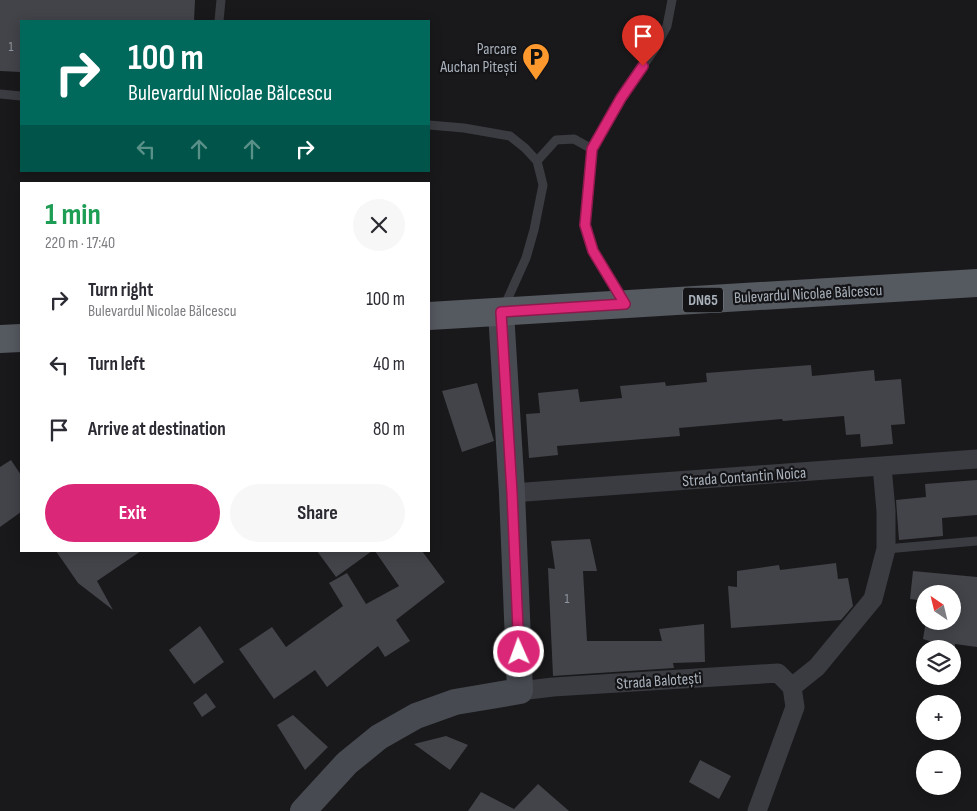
<!DOCTYPE html>
<meta charset="utf-8">
<style>
:root{--surface:#fff;--page:#f7f7f7;--text:#2b2b33;--muted:#7c7c81;--accent:#db2777}
body{margin:0;font-family:"Sofia Sans Condensed",sans-serif;background:var(--page);color:var(--text);height:100vh;display:flex;flex-direction:column;font-size:19px;white-space:nowrap}
*{box-sizing:border-box;margin:0}
p{font-size:16px;color:var(--muted)}
.icon{flex:none;width:28px;height:28px;fill:none;stroke:currentColor;stroke-width:2;stroke-linecap:round;stroke-linejoin:round}
.map{position:relative;flex:1;overflow:hidden}
.drawer{position:absolute;left:20px;top:182px;width:410px;height:370px;display:flex;flex-direction:column;background:var(--surface);border-radius:0px;box-shadow:0 2px 12px #0003}
.drawer>*{flex:none}
.guide{position:absolute;left:20px;top:20px;width:410px;height:152px;border-radius:0px;box-shadow:0 2px 12px #0003;background:#00695c;color:#fff;overflow:hidden}
.needle{width:32px;rotate:325deg}
.buttons{position:absolute;left:916px;top:585px;display:grid;gap:10px}
.buttons a{display:grid;place-items:center;width:45px;height:45px;border-radius:50%;background:var(--surface);box-shadow:0 2px 12px #0003;font-size:25px}
.pin{position:absolute;display:grid;place-items:center;width:42px;height:42px;color:#fff;margin:-51px -21px;border-radius:50% 50% 50% 0;rotate:-45deg;box-shadow:0 0 5px #0007}
.pin .icon{rotate:45deg}
.me{position:absolute;width:55px;margin:-28px;rotate:358deg;stroke-linejoin:round;filter:drop-shadow(0 0 4px #0008)}
.turn{display:flex;align-items:center;gap:18px;height:105px;padding:0 25px;font-size:22px}
.turn .icon{width:65px;height:65px;stroke-width:2.5}
.turn b{display:block;font-size:35px;line-height:42px}
.lanes{display:flex;align-items:center;height:48px;padding:0 25px;background:#0003;justify-content:center;gap:25px;direction:ltr}
.lanes .off{opacity:.35}
.round{display:grid;place-items:center;flex:none;width:52px;height:52px;border-radius:26px;background:var(--page)}
.overview{display:flex;align-items:center;justify-content:space-between;height:85px;padding:0 25px}
h1{font-size:30px;font-weight:700;line-height:38px;color:#1e9e55}
.primary-button{display:flex;gap:10px;margin-top:auto;padding:10px 25px}
.primary-button a{flex:1;height:58px;border-radius:30px;background:var(--accent);color:#fff;font-size:20px;font-weight:700;line-height:58px;text-align:center}
.primary-button a+a{background:var(--page);color:var(--text)}
ul{padding:0;list-style:none}
li{display:flex;align-items:center;gap:15px;height:65px;padding:0 25px}
li div{flex:1}
li b{display:block;font-size:19px}
li em{font-style:normal}
.map>svg:first-child{display:block}
.building{fill:#434449}
.lines{fill:none;stroke-linecap:round;stroke-linejoin:round}
.lane{stroke:#3a3c41;stroke-width:9}
.street{stroke:#3a3c41;stroke-width:19}
.secondary{stroke:#474b51;stroke-width:26}
.primary{stroke:#555960;stroke-width:28}
.route-casing{stroke:#8e194d;stroke-width:12}
.route{stroke:#db2777;stroke-width:9}
.labels{text-anchor:middle;stroke-width:4.5;stroke-linejoin:round;paint-order:stroke}
.number-label{font-size:14px;fill:#90969f}
.shield{fill:#141417;stroke:#7d838a;stroke-width:1}
.shield-label{font-size:15px;font-weight:bold;fill:#aab2bc}
.poi-label{font-size:16px;fill:#aab2bc;stroke:#141417;text-anchor:end}
.street-label{font-size:16px;fill:#aab2bc;stroke:#141417}
</style>
<div class="map">
<svg width="977" height="811" viewBox="0 0 977 811">
<rect width="100%" height="100%" fill="#19191b"/>
<path class="building" d="M0,0h195l-1,21h-173v51l-21,-1z
M811,365l1,11 62,-6 1,11 26,-2 4,45 -14,1 2,19 -32,3 -1,-13 -14,1 -2,-19 -61,5 -1,-2 -103,9 1,8 -123,10 1,9 -29,3 -3,-44 14,-1 -2,-20 40,-4 2,13 42,-4 -2,-12 45,-4 1,4 41,-4 -1,-9z
M477,383l17,58 -32,11 -20,-61z
M11,460l10,15v37l-21,15v-60z
M977,480v35l-35,3 1,18 -44,4 -3,-40 30,-3 -1,-13z
M590,539l7,32h-14l4,70h75l-3,-12 45,-5 1,38 -32,1 1,5 -121,8 -5,-108 7,1 -4,-28z
M56,551h85l-44,30 16,29 -35,-27z
M317,551h55l-36,26z
M375,551h47l23,31 -49,38 14,21 -25,16 -7,-11 -51,41 -12,-17 -41,29 -35,-50 33,-22 14,20 57,-41 -14,-23 18,-10 19,31 33,-18z
M836,563l2,16 10,-1 5,28 -12,14 -110,8 -3,-42 9,1v-16l42,-6 1,5z
M913,571l64,6v70l-22,-3v5l-32,-10 3,-18h26v-27h-27v7l-15,-2z
M200,626l24,36 -30,22 -25,-34z
M206,693l10,14 -14,10 -9,-14z
M293,715l35,32 -23,23 -28,-45z
M446,736l22,9 -18,25 -36,-26z
M700,760l31,16 -12,23 -30,-17z
M538,784l31,27h-101l13,-19 33,17z"/>
<g class="lines">
<path class="lane" d="M219,21l2,-21
M0,94l21,2
M429,125l35,3 46,8 15,12 12,13 6,24 -9,45 -8,28 -22,49
M537,161l19,-21 18,-1 18,10
M624,302l-31,-51 -8,-26 7,-76 29,-51 33,-48 13,-24 5,-26
M886,549l91,-8"/>
<path class="street" d="M512,493l465,-34
M792,687l25,-20 56,-68 13,-50v-38l-4,-45
M520,691l33,-4 225,-14 14,14 3,20 -38,104"/>
<path class="secondary" d="M303,811l44,-48 32,-26 37,-21 39,-14 65,-11 -8,-198 -11,-181"/>
<path class="primary" d="M429,316l548,-33
M0,339l21,-1"/>
</g>
<g class="lines">
<defs>
<path id="route" d="M519,652l-7,-159 -11,-181 124,-8 -32,-53 -8,-26 7,-76 29,-51 22,-32"/>
</defs>
<use href="#route" class="route-casing"/>
<use href="#route" class="route"/>
</g>
<defs>
<symbol id="parking-pin" viewBox="-11 -11 22 30"><path d="M0 17L-7.5 6A9.5 9.5 0 1 1 7.5 6Z" fill="#ff992d" stroke="#141417"/><path d="M-3.5-5.5H1a3.5 3.5 0 0 1 0 7H-1V5.5H-3.5ZM-1-3.4V-.6H.8a1.4 1.4 0 0 0 0-2.8Z" fill="#111"/></symbol>
</defs>
<g fill-rule="evenodd">
<use href="#parking-pin" x="520" y="41" width="32" height="43"/>
</g>
<g class="labels">
<g class="number-label">
<text x="11" y="51">1</text>
<text x="567" y="603">1</text>
</g>
<rect class="shield" x="683" y="287.5" width="40" height="25" rx="4"/>
<g class="shield-label">
<text x="703" y="305">DN65</text>
</g>
<g class="poi-label">
<text x="517" y="54">Parcare<tspan x="517" dy="18">Auchan Pitești</tspan></text>
</g>
<g class="street-label">
<text transform="translate(808 293) rotate(-3)" y="6">Bulevardul Nicolae Bălcescu</text>
<text transform="translate(744 476) rotate(-4)" y="6">Strada Contantin Noica</text>
<text transform="translate(659 680) rotate(-4)" y="6">Strada Balotești</text>
</g>
</g>
</svg>
<div class="buttons">
<a><svg class="needle" viewBox="-14 -14 28 28"><path d="M0-13l5 13h-10z" fill="#e53935"/><path d="M0 13l5-13h-10z" fill="#7c7c81"/></svg></a>
<a><svg class="icon" aria-label="layers" viewBox="0 0 24 24"><path d="M12 4l9 5-9 5-9-5zM3 14l9 5 9-5"/></svg></a>
<a>+</a>
<a>−</a>
</div>
<div class="pin" style="left:643px;top:66px;background:#d93025"><svg class="icon" aria-label="arrive" viewBox="0 0 24 24"><path d="M6 21V4h12l-3 4 3 4H6"/></svg></div>
<svg class="me" style="left:519px;top:652px" viewBox="-20 -20 40 40"><circle r="17" fill="#db2777" stroke="#fff" stroke-width="3"/><path d="M0-11L8 9 0 5-8 9z" fill="#fff"/></svg>
<div class="guide">
<div class="turn"><svg class="icon" aria-label="right" viewBox="0 0 24 24"><path d="M7 20v-9h11M14 6l5 5-5 5"/></svg><div><b>100 m</b>Bulevardul Nicolae Bălcescu</div></div>
<div class="lanes"><svg class="icon off" aria-label="left" viewBox="0 0 24 24"><path d="M17 20v-9H6M10 6l-5 5 5 5"/></svg><svg class="icon off" aria-label="ahead" viewBox="0 0 24 24"><path d="M12 20V5M6 11l6-6 6 6"/></svg><svg class="icon off" aria-label="ahead" viewBox="0 0 24 24"><path d="M12 20V5M6 11l6-6 6 6"/></svg><svg class="icon" aria-label="right" viewBox="0 0 24 24"><path d="M7 20v-9h11M14 6l5 5-5 5"/></svg></div>
</div>
<section class="drawer">
<div class="overview"><div><h1>1 min</h1><p>220 m · 17:40</p></div><a class="round"><svg class="icon" aria-label="close" viewBox="0 0 24 24"><path d="M6 6l12 12M18 6L6 18"/></svg></a></div>
<ul>
<li><svg class="icon" aria-label="right" viewBox="0 0 24 24"><path d="M7 20v-9h11M14 6l5 5-5 5"/></svg><div><b>Turn right</b><p>Bulevardul Nicolae Bălcescu</p></div><em>100 m</em></li>
<li><svg class="icon" aria-label="left" viewBox="0 0 24 24"><path d="M17 20v-9H6M10 6l-5 5 5 5"/></svg><div><b>Turn left</b></div><em>40 m</em></li>
<li><svg class="icon" aria-label="arrive" viewBox="0 0 24 24"><path d="M6 21V4h12l-3 4 3 4H6"/></svg><div><b>Arrive at destination</b></div><em>80 m</em></li>
</ul>
<div class="primary-button"><a>Exit</a><a>Share</a></div>
</section>
</div>
